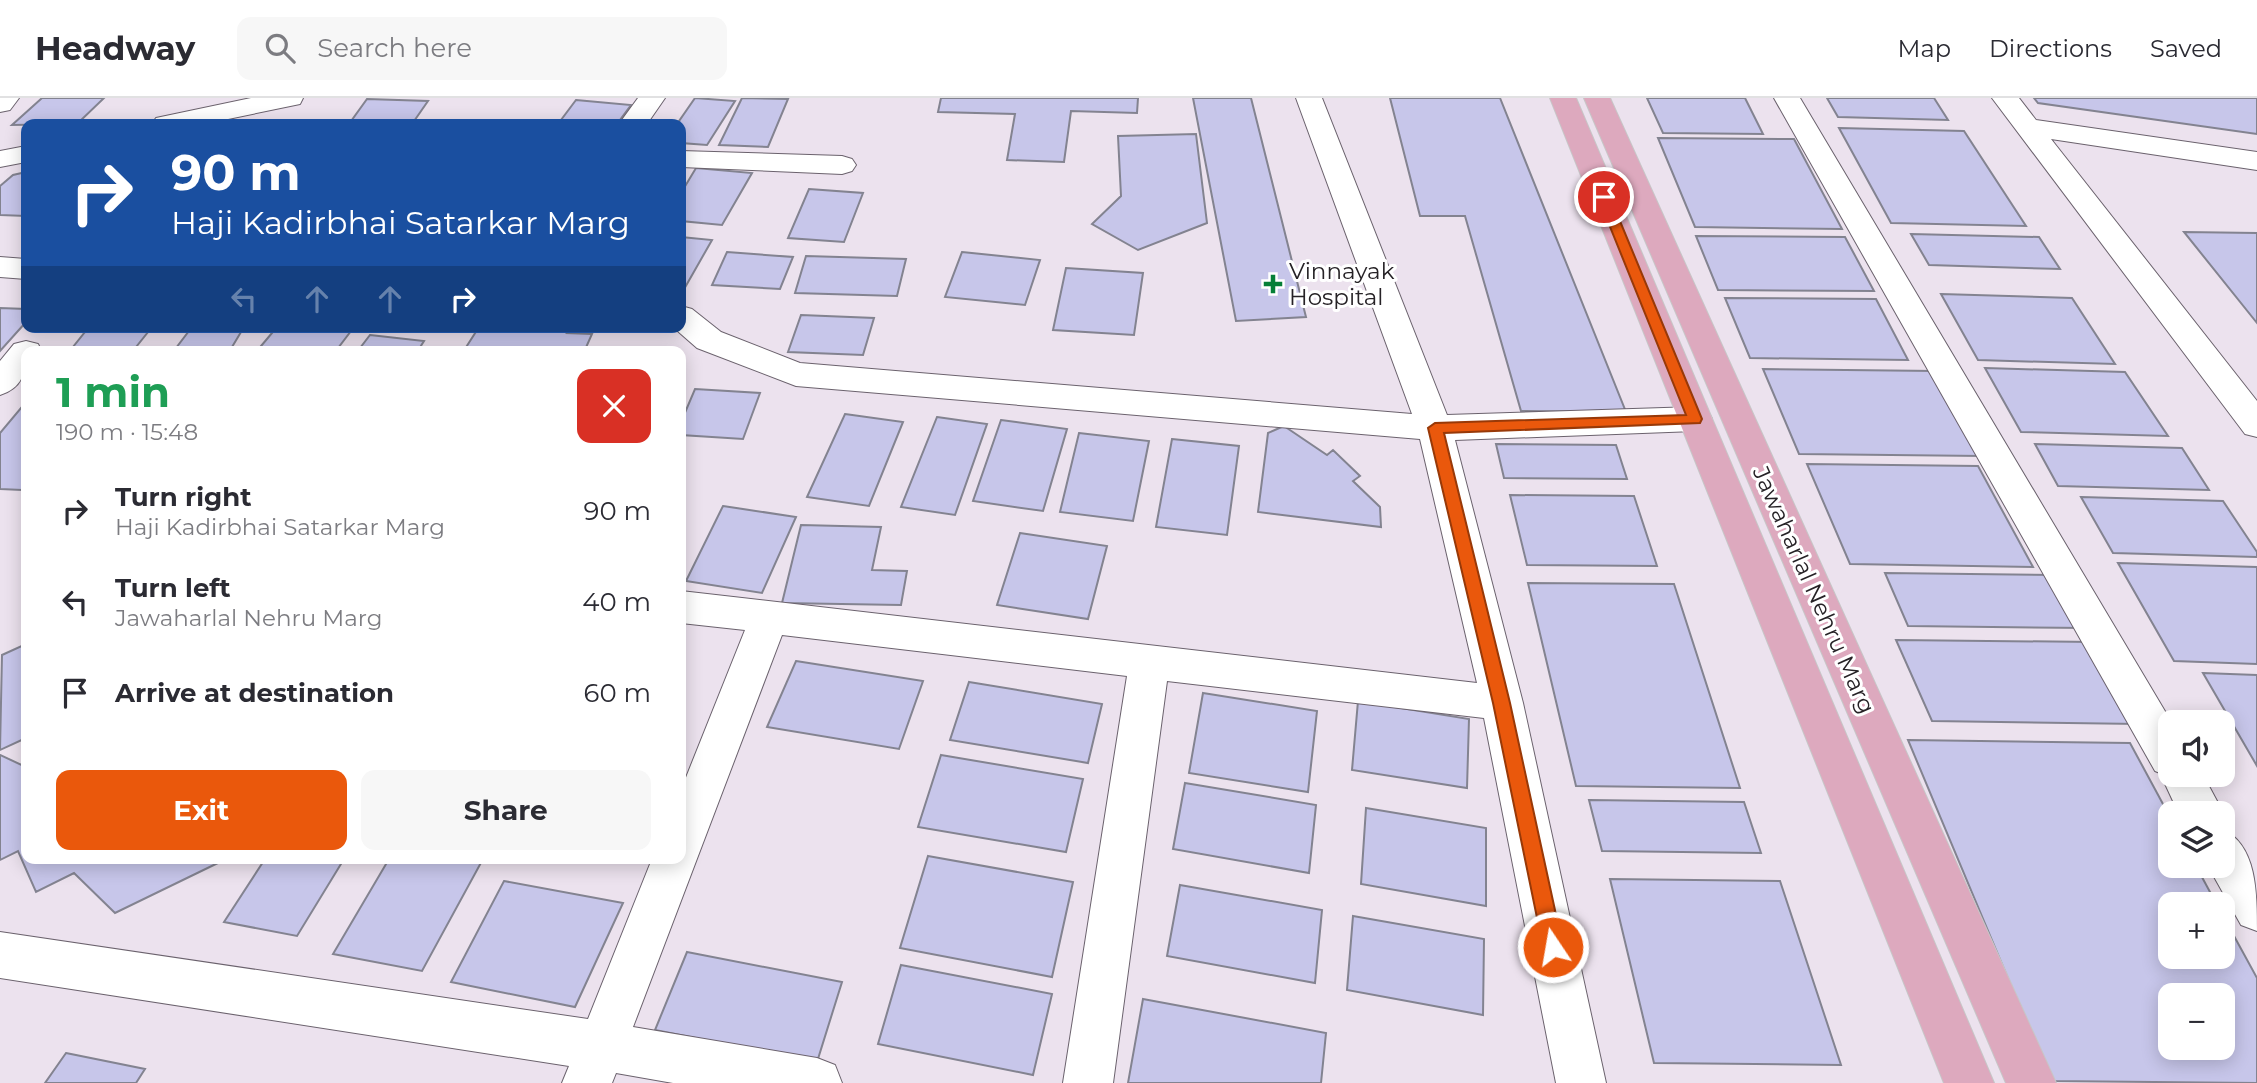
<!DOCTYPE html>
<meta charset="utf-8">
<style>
:root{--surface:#fff;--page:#f7f7f7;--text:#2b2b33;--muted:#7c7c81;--line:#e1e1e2;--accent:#ea580c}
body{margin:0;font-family:Montserrat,sans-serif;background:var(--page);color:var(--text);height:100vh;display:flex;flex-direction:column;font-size:26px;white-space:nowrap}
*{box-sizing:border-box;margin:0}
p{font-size:23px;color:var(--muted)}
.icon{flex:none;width:38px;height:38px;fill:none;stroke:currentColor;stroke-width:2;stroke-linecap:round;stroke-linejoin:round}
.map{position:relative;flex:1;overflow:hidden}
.drawer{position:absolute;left:21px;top:248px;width:665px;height:518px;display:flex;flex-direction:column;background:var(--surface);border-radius:14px;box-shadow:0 4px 18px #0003}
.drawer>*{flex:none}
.hud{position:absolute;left:21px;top:21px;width:665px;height:214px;border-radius:14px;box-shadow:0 4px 18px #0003;background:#1a4fa0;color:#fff;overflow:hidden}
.fabs{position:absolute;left:2158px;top:612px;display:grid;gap:14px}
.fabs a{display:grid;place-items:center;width:77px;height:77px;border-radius:14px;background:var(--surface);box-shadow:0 4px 18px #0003;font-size:35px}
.pin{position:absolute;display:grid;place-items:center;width:60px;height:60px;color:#fff;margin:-30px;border:4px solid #fff;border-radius:50%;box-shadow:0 2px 7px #0007}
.me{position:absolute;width:77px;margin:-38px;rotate:348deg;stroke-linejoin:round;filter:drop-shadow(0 0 5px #0008)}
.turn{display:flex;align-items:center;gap:24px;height:147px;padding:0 35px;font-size:32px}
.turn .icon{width:91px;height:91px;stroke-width:2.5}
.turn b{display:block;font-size:49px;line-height:60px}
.lanes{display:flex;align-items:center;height:66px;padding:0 35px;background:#0003;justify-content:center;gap:35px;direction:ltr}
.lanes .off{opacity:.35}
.round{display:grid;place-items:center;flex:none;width:74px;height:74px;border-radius:14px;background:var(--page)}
.head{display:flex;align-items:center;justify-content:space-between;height:119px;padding:0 35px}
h1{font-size:42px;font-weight:700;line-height:52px;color:#1e9e55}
.action{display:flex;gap:14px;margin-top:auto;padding:14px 35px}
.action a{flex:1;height:80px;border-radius:14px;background:var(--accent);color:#fff;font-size:28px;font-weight:700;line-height:80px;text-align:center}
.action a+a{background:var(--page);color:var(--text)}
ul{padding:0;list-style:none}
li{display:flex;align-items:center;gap:21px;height:91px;padding:0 35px}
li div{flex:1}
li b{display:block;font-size:26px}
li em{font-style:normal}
header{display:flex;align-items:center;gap:42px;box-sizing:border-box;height:98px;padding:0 35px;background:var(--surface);border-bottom:2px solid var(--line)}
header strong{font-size:33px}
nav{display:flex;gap:38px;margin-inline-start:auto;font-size:24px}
.search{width:490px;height:63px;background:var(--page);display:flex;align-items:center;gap:18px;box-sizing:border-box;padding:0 24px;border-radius:14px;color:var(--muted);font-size:26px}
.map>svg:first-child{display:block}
.building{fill:#c7c6ea;stroke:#838390;stroke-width:2;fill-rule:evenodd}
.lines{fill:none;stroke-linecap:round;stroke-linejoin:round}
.minor-casing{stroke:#6b626d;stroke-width:2}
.major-casing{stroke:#c7c6c7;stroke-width:2}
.minor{fill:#fff;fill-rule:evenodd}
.major{fill:#dda9be;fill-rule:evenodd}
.route{fill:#ea580c;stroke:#983908;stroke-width:2}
.poi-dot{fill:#057f37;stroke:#fff;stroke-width:2.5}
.labels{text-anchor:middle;stroke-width:6;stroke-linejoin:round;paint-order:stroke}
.poi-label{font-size:23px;fill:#262226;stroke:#fff;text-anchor:start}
.street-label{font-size:23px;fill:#262226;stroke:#fff}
</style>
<header>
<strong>Headway</strong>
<div class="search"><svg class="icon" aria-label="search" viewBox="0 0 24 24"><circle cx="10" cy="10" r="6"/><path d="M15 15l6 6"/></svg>Search here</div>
<nav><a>Map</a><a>Directions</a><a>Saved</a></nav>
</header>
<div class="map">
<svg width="2257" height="985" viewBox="0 0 2257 985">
<rect width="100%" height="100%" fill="#ece2ee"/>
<path class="building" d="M42,0h62l-27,26 -65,1z
M695,0l40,3 -28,44 -26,-2v-19h-4z
M742,0l46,1 -20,48 -49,-2z
M941,0h197l-1,15 -66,-2 -7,51 -57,-2 8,-46 -77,-2z
M1193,0h58l55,219 -70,4z
M1390,0h110l126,314 -105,-1 -56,-195h-45z
M1647,0h98l18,36 -100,-1z
M1827,0h107l14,22 -110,-3z
M2034,0h223v36l-219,-31z
M367,1l61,2 -16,23h-63z
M576,2l55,5 -14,19h-59z
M1839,30l125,3 62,95 -135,-3z
M1196,36l11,89 -69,27 -46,-26 29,-28 -3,-60z
M1658,40l136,1 48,90 -147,-2z
M696,70l56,5 -30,52 -41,-4v-28z
M26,74v44l-26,-1v-29l13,-11z
M809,91l54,4 -19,49 -56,-4z
M2184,134l73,1v90z
M1911,136l128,3 21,32 -131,-4z
M1696,138l149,1 29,54 -156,-1z
M681,139l31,3 -29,51h-2z
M727,154l66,5 -13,32 -68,-4z
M962,154l78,8 -15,45 -80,-8z
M806,158l100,3 -9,37 -102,-3z
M1066,170l77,5 -9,62 -81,-5z
M1941,196l131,4 43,66 -137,-4z
M1725,200l151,1 32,61 -158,-2z
M0,210l26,1v13l-26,29z
M801,217l73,3 -11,37 -75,-3z
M89,229h63l-20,25h-63z
M192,229h52l-15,25h-56z
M277,229h77l-19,25h-79z
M479,229h92l-4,6 25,1 -8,18h-121z
M370,237l54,6 -7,11h-60z
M1985,270l140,4 43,64 -147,-4z
M1763,271l172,2 47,85 -183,-2z
M695,291l65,4 -17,46 -62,-4v-13z
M26,304v83l-4,5 -22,-1v-56z
M845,316l58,8 -34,84 -62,-9z
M937,319l50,7 -32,91 -54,-8z
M1001,322l66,9 -24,82 -70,-10z
M1284,328l43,29 6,-5 27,26 -7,5 27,26 1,20 -123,-15 10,-79z
M1079,335l70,8 -16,80 -73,-9z
M1172,341l67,7 -12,89 -71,-8z
M1496,346l120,1 11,34 -123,-1z
M2035,346l147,4 27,42 -151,-4z
M1807,366l171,2 55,101 -183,-3z
M1510,397l124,1 23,70 -130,-1z
M2081,399l142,4 34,51v5l-144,-4z
M723,408l73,11 -34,76 -76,-12z
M801,427l80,2 -9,43 35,1 -6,34 -119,-2z
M1020,435l87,13 -19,73 -91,-14z
M2118,465l139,4v97l-83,-3z
M1885,475l173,2 29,53 -179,-2z
M1528,485l146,1 66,204 -164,-2z
M1896,542l198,2 45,82 -207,-3z
M26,546v94l-26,12 2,-95z
M796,563l127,20 -24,68 -132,-22z
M2203,575l54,2v91z
M969,584l133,22 -14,59 -138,-23z
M1203,595l114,18 -9,81 -119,-19z
M1358,603l111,18 -2,69 -115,-18z
M1908,642l222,3 40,74v49h26l21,39h-47v52h52v-43l35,64v105l-206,-2zM2170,898h52v52h-52z
M0,657l26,12v92l196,2 -107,52 -41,-40 -38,19 -18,-41 -18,9z
M941,657l142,24 -17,73 -148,-25z
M1185,685l131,22 -7,68 -136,-24z
M1589,702l155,2 17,51 -159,-2z
M1366,710l120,20v78l-125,-22z
M928,758l145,26 -21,95 -152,-29z
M265,761h79l-47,77 -73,-14z
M389,761h94l-61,112 -89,-17z
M1610,781l170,2 61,184 -187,-2z
M504,783l119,22 -48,104 -124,-25z
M1180,787l142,25 -7,73 -148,-27z
M1353,818l131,23 -1,76 -136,-25z
M687,854l155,30 -25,80 -162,-32z
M901,867l151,29 -19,81 -155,-31z
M1143,901l183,34 -5,50h-193z
M66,955l79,16 -9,14h-91z"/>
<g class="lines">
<defs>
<path id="minor" d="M0,0h19l-9,12 -10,2z
M251,0h52l-3,6 -96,20h-52l4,-6z
M638,0h27l-18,26h-28z
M1296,0h26l125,317 248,-8 12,3 5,9 -5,9 -12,3 -240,9 68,263 83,380h-50l-72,-365 -317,-37 -54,402h-50l64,-407 -345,-41 -149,392 184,31 18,7 7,18h-169l-57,-10 -4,10h-50l7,-17 -569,-88v-46l588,87 64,-160h29v-69l64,-160 -64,-7v-32l796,92 -57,-244 -624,-53 -99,-38 -24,-21h8v-21l11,3 29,23 79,31 612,51z
M1774,0h26l372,625 -2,52h33l21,39 -2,3v-3h-43l-19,-41 -5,-2z
M1992,0h27l17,22 221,32v18l-206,-31 206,262v36l-12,-3z
M26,48v16l-26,5v-16z
M681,53l161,5 10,3 4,6 -4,6 -10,3 -161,-7z
M0,159l26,2v20l-26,-2z
M26,243l12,3 4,8h-16c0,21 -4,36 -26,43v-34l14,-17z
M2222,731c35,16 35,64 35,102l-16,-6 -33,-59h14z"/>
<path id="major" d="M1550,0h26l418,985h-50z
M1584,0h26l446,985h-50z"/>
</defs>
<use href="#minor" class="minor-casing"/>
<use href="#major" class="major-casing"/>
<use href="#minor" class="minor"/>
<use href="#major" class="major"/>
</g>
<path class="route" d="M1604,95l6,4 92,222 -2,4 -256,10 66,270 53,244 -3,7 -7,3 -7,-3 -3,-7 -50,-244 -65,-275 7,-5 251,-8 -88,-218z"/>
<path class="poi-dot" d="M1269.5 175.5h7v7h7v7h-7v7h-7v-7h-7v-7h7z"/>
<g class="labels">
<g class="poi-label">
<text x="1289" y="181">Vinnayak<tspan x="1289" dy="26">Hospital</tspan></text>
</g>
<g class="street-label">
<text transform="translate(1814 492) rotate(66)" y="8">Jawaharlal Nehru Marg</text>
</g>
</g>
</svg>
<div class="fabs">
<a><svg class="icon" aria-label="sound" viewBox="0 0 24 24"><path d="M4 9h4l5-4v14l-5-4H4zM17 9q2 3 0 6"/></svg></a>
<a><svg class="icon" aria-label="layers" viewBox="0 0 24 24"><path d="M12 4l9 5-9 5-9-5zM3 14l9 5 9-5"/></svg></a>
<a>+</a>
<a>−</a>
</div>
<div class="pin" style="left:1604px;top:99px;background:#d93025"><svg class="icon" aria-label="arrive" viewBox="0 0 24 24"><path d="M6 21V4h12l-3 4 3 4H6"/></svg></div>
<svg class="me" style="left:1553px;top:849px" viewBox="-20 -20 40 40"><circle r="17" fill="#ea580c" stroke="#fff" stroke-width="3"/><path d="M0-11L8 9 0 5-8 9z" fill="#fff"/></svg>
<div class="hud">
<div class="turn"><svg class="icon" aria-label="right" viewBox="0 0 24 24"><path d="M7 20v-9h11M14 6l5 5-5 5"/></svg><div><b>90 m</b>Haji Kadirbhai Satarkar Marg</div></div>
<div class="lanes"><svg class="icon off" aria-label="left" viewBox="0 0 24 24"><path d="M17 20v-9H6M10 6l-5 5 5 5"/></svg><svg class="icon off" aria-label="ahead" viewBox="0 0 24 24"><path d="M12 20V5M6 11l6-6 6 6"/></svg><svg class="icon off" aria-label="ahead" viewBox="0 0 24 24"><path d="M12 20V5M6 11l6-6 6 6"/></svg><svg class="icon" aria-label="right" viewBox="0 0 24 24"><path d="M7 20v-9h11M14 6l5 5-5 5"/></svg></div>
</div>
<section class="drawer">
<div class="head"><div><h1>1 min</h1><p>190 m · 15:48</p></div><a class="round" style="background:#d93025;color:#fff"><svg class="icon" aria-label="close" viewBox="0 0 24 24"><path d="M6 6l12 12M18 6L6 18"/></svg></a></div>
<ul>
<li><svg class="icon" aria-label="right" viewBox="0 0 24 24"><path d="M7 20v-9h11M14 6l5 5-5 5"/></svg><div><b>Turn right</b><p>Haji Kadirbhai Satarkar Marg</p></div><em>90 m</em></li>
<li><svg class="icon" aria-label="left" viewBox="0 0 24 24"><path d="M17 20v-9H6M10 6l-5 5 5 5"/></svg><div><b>Turn left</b><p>Jawaharlal Nehru Marg</p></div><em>40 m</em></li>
<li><svg class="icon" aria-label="arrive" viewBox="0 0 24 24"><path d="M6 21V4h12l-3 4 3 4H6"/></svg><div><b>Arrive at destination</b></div><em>60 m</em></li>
</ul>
<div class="action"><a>Exit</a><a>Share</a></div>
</section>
</div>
